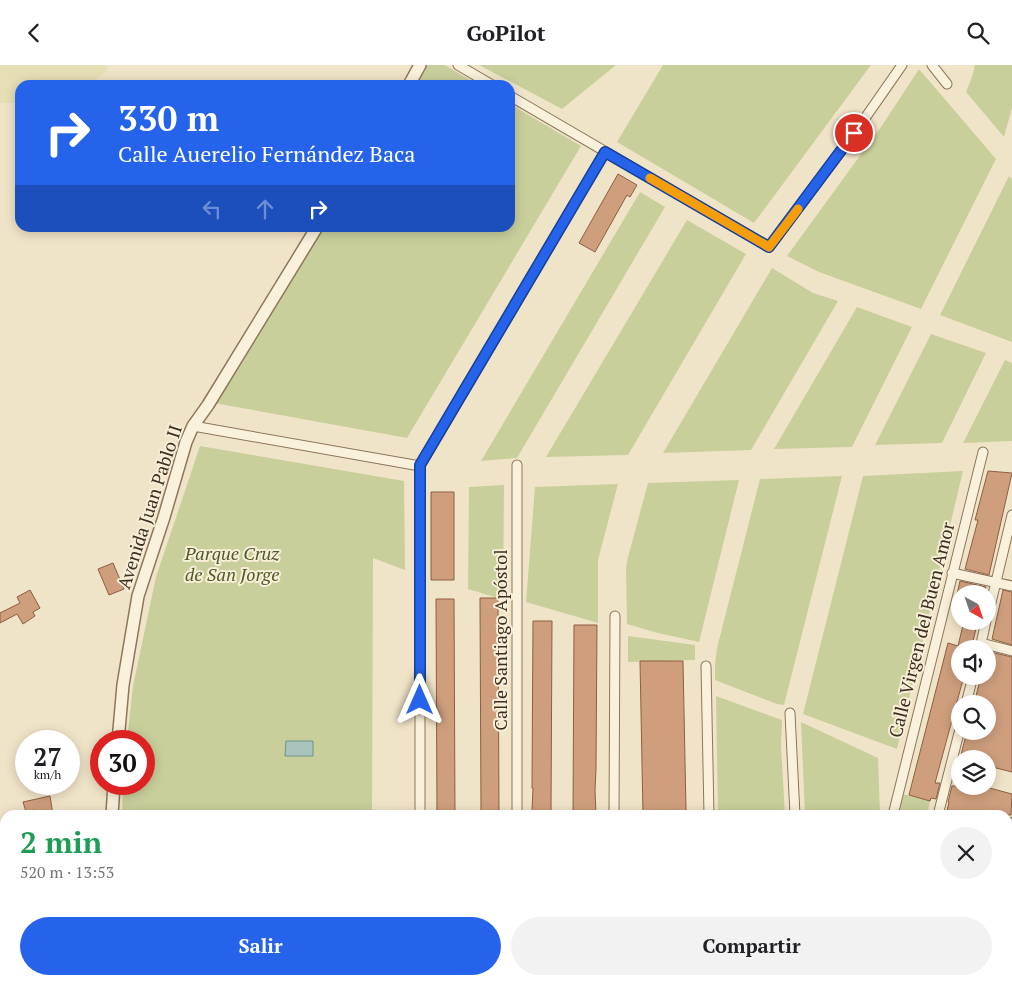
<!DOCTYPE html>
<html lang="es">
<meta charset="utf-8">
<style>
:root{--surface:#fff;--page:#f2f2f2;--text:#202124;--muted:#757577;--accent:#2563eb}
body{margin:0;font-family:"PT Serif",serif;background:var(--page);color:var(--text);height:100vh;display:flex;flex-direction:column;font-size:19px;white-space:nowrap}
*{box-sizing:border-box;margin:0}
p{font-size:16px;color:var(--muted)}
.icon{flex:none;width:28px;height:28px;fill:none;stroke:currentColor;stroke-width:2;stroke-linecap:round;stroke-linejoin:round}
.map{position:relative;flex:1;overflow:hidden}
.details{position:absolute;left:0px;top:745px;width:1012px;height:175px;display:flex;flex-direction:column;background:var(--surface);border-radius:15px 15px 0 0;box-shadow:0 2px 12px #0003}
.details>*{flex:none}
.banner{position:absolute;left:15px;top:15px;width:500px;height:152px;border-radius:15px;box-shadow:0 2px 12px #0003;background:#2563eb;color:#fff;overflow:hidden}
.needle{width:32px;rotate:140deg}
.controls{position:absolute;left:951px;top:520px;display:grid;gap:10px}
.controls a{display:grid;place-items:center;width:45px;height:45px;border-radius:50%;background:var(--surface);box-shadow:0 2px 12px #0003;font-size:25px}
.speed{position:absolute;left:15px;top:665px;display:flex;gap:10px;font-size:25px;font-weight:700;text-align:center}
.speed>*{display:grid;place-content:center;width:65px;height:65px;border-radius:50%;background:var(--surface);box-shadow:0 2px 12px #0003;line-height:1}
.speed small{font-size:12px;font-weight:400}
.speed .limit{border:8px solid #d22;background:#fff;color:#111}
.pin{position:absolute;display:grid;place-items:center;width:42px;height:42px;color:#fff;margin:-21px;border:2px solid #fff;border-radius:50%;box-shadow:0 1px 5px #0007}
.me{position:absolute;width:55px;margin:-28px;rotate:0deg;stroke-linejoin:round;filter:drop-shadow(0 0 4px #0008)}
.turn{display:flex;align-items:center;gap:18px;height:105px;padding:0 20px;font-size:22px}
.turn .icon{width:65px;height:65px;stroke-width:2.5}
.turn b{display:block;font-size:35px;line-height:42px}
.lanes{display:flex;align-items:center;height:48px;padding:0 20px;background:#0003;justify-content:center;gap:25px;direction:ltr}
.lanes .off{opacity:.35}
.round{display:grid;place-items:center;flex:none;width:52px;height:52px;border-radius:26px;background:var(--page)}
.summary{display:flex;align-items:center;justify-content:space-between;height:85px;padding:0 20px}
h1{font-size:30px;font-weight:600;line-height:38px;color:#1e9e55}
.cta{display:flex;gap:10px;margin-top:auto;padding:10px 20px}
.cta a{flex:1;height:58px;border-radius:30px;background:var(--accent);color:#fff;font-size:20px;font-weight:600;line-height:58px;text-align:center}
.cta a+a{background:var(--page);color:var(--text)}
header{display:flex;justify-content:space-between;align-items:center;height:65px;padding:0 20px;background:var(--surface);font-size:22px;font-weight:600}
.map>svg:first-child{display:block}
.farmland{fill:#e6deb5}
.green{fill:#c9cf9b}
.water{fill:#a9c4bc;stroke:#6f938a}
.building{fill:#cf9f7d;stroke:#8d5f41}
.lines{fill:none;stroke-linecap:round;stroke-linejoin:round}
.minor-casing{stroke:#8d765c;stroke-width:11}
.tertiary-casing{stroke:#8d765c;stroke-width:14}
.secondary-casing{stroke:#6f573f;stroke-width:15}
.minor{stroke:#faf1dc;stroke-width:9}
.tertiary{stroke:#faf1dc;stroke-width:11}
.secondary{stroke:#faf1dc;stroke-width:12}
.route-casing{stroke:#184099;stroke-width:12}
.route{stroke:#2563eb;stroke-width:9}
.slow{stroke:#f59e0b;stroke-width:9}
.labels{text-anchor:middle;stroke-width:4;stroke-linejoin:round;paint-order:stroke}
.street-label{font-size:18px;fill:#3d2e20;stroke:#f7eed8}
.park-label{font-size:18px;font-style:italic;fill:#4d5a26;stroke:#f7eed8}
</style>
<header><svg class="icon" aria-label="back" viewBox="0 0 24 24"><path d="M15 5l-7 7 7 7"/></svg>GoPilot<svg class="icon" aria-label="search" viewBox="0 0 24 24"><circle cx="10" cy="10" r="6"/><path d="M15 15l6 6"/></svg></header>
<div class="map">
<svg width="1012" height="920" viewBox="0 0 1012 920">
<rect width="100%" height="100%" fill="#f0e4c8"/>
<path class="farmland" d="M0,0h105l3,4 -8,7 -14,9h-66v18h-20z"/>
<path class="green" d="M424,0h21l33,20h-67z
M479,0h137l-54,44z
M663,0h208l-117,158 -137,-81z
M975,0h37v43l-8,29 -38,-45 6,-15z
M919,4l77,90 -75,150 -102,-37 -32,-16 96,-132z
M510,39l71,42 -174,292 -193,-35 104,-175 192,-1z
M1009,111l3,3v163l-72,-27z
M640,127l25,15 -148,251 -36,3z
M687,155l59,34 -118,201 -82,2z
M772,203l41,25 25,8 -87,149 -88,3z
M857,242l55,20 -60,120 -78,2z
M931,269l55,19 -44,90 -67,2z
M1005,295l7,3v78l-49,2z
M200,381l204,35 1,89 -32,-12 -1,257h-250l1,-31h21v-43h-17l6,-55 23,-109z
M963,406l-66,278 -94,-35 60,-238z
M842,411l-58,229 -7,-1 -62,-24v-15l2,-17 43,-169z
M739,415l-40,162 -41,-9 -31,-9 -1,-56 2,-11 20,-74z
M618,419l-20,76v63l-72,-21 9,-115z
M504,420l-1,113h-5l-30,-9 1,-102z
M628,571l67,9v15l-67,2z
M716,631l66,24 -1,25 4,70h-67z
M801,657l77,36 2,57h-75z
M903,729l27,7 -3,14h-28z
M1012,771v109h-4v-108z
M1008,901h4v19h-53l-1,-5h50z
M130,915h88l-14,5h-74z
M752,915h60l1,5h-59z"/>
<path class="water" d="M286,676h27v15h-28z"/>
<path class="building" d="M618,109l19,11 -7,12 -3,-2 -32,57 -16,-9z
M988,406l24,2 -23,102 -24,-6 13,-49h-3z
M431,427h23v88h-23z
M113,498l11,26 -15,6 -11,-26z
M960,516l26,6 -2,7h-27z
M30,525l10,18 -7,4 2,4 -12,8 -6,-10 -17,9v-10l20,-10 -3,-6z
M1003,525l9,2v53l-20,-6z
M480,533h18l1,217h-18z
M436,534h18l1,216h-18z
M533,556h19l-1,194h-18v-4h-1l1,-23h-1z
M964,556h14l-7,28h-11v27h4l-29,107h5l-4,16 -5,-1 -1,3 -21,-6 39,-152 10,3z
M574,560h23l-1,144 -1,21 1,25h-23z
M990,587l22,5v115l-24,-6v-7h-28l7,-28h21v-27h-14l7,-28h7v-22h1z
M640,596h43l3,149 -2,5h-41z
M952,721h30l30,8 -1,21h-65l3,-13h-1z
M50,731l3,19h-17l-1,-5 -9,2 -3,-10z"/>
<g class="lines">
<defs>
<path id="minor" d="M458,0l34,20
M932,0l15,19
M510,31l259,151 85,-113 48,-69
M193,361l227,40
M952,508l60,13
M988,550l24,-100
M981,578l31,8
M980,583l6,-27
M706,601l3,149
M966,639l7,-28
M790,648l5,102
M420,750v-349l185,-314
M517,750v-350
M614,750l1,-199
M893,750l90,-363
M938,750l22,-86
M330,915l1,5
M435,915l2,5
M538,915l2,5
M641,915l1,5
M742,915l1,5
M822,915l2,5"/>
<path id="tertiary" d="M409,20l11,-20
M118,676l5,-56 15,-89 26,-79 22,-75 7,-16 15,-21 109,-178
M112,750l2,-31
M1008,760l4,-1
M115,915l1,5
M944,915l1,5
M244,920l15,-5"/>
<path id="secondary" d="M1008,888h4
M890,920l11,-5"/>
</defs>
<use href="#minor" class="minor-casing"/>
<use href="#tertiary" class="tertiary-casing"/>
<use href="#secondary" class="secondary-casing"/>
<use href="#minor" class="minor"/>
<use href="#tertiary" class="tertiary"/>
<use href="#secondary" class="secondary"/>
</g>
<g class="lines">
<defs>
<path id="route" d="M420,635v-235l185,-313 164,95 85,-114"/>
</defs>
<use href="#route" class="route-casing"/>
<use href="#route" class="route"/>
<path class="slow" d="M650,113l119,69 29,-38"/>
</g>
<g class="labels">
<g class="street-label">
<text transform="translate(150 442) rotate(-72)" y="6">Avenida Juan Pablo II</text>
<text transform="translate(922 565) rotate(-76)" y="6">Calle Virgen del Buen Amor</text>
<text transform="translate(501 575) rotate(-90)" y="6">Calle Santiago Apóstol</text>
</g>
<g class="park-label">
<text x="232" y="495">Parque Cruz<tspan x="232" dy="21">de San Jorge</tspan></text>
</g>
</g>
</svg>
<div class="controls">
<a><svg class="needle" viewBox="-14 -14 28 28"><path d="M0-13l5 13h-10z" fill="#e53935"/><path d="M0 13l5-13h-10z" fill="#757577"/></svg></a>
<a><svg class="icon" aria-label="sound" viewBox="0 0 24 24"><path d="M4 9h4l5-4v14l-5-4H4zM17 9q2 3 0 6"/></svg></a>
<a><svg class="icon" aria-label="search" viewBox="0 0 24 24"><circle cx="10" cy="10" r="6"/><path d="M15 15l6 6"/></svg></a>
<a><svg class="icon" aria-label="layers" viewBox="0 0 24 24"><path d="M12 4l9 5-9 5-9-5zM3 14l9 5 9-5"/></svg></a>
</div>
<div class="speed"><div>27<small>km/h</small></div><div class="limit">30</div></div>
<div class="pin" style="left:854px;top:68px;background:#d93025"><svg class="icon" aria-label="arrive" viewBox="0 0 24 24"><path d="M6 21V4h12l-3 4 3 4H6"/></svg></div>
<svg class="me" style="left:420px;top:635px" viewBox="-20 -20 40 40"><path d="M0-17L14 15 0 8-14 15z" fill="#2563eb" stroke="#fff" stroke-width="4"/></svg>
<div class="banner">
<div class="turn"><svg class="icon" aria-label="right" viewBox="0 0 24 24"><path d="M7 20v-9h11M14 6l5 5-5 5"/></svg><div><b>330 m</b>Calle Auerelio Fernández Baca</div></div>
<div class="lanes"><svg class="icon off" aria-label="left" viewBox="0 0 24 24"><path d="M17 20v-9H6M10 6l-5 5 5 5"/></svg><svg class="icon off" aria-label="ahead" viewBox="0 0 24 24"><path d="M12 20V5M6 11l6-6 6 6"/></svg><svg class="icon" aria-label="right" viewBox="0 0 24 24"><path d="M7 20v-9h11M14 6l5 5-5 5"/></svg></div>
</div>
<section class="details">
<div class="summary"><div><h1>2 min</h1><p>520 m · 13:53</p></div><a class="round"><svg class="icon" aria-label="close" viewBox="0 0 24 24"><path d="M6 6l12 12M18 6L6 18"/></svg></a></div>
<div class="cta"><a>Salir</a><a>Compartir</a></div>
</section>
</div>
